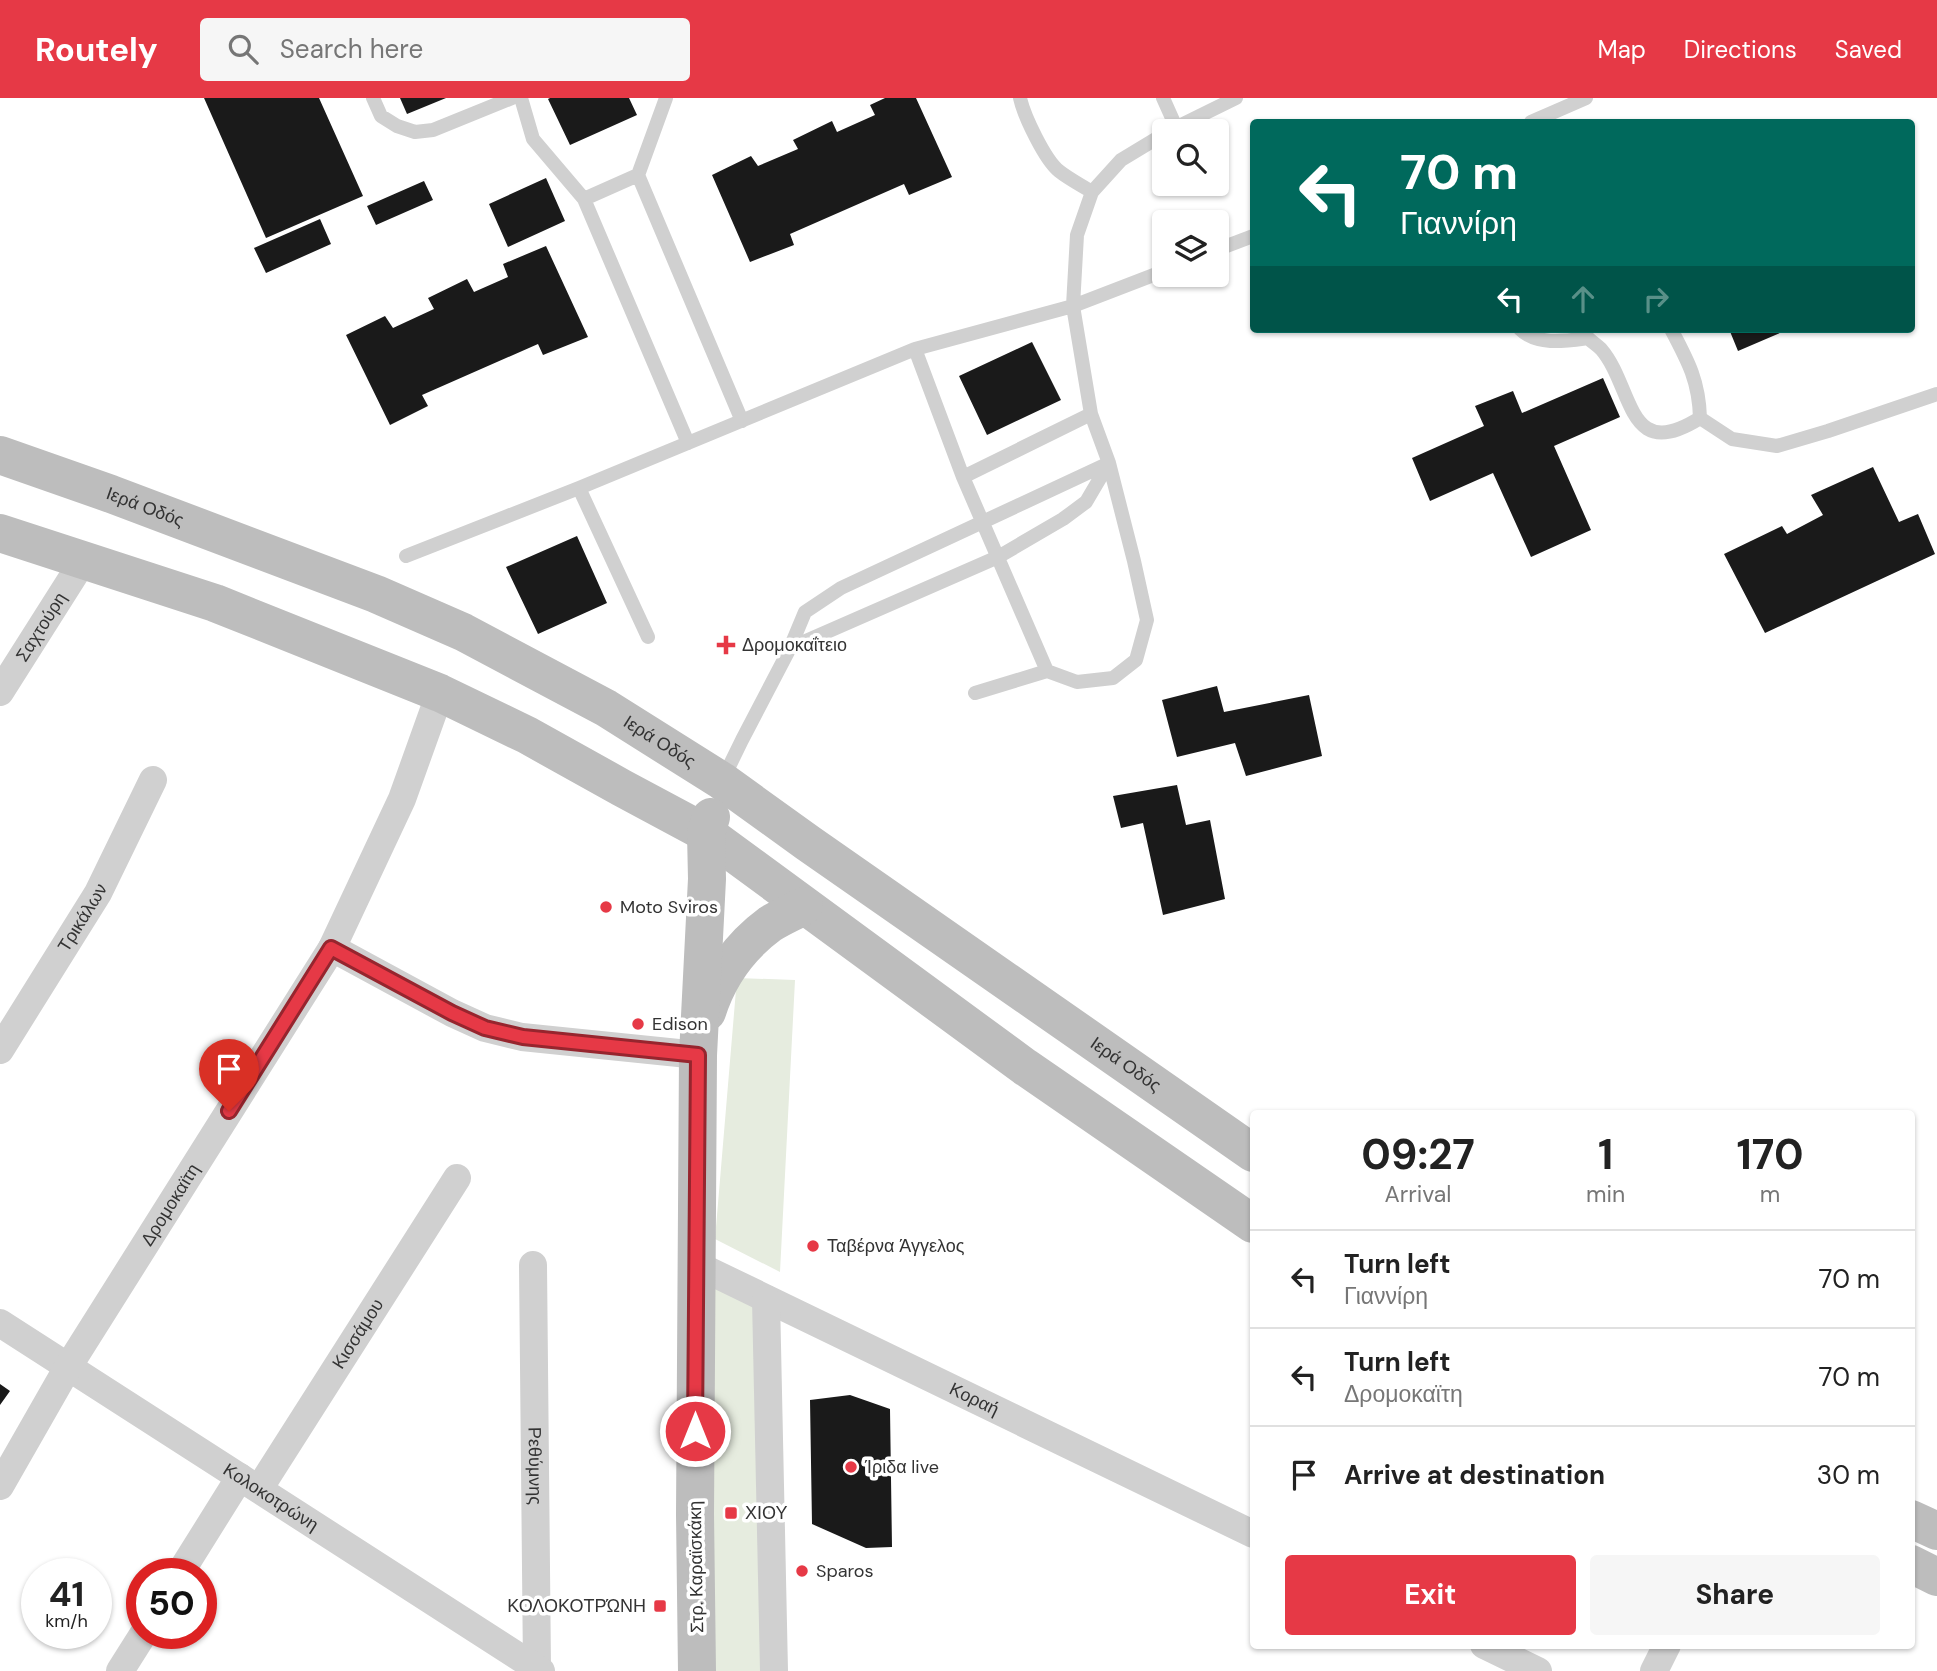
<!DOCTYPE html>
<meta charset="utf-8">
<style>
:root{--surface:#fff;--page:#f6f6f6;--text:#222;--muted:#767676;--line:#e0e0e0;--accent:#e63946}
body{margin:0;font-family:"DM Sans",sans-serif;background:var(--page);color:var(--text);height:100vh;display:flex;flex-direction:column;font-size:26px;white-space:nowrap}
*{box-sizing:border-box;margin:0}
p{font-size:23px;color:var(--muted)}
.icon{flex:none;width:38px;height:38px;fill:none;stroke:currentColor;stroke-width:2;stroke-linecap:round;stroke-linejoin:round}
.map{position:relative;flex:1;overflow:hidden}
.side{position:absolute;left:1250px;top:1012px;width:665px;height:539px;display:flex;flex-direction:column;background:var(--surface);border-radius:7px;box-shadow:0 2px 5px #0004}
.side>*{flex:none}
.top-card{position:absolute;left:1250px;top:21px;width:665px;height:214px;border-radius:7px;box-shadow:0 2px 5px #0004;background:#00695c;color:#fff;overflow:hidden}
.controls{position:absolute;left:1152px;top:21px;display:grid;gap:14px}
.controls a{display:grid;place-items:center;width:77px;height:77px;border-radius:7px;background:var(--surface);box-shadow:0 2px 5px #0004;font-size:35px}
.speed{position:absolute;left:21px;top:1460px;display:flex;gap:14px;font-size:35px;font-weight:700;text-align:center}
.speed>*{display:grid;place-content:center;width:91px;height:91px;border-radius:50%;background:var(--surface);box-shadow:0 2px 5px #0004;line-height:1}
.speed small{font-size:18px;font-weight:400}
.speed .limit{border:10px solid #d22;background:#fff;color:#111}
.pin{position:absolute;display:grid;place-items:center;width:60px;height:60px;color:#fff;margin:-72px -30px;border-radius:50% 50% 50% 0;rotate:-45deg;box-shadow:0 0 7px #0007}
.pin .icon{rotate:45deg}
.me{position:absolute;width:77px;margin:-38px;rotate:0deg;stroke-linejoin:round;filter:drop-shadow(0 0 5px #0008)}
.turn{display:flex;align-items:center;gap:24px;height:147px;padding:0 35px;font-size:32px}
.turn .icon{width:91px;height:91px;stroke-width:2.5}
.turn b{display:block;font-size:49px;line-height:60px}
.lanes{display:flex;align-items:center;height:66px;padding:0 35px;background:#0003;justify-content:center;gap:35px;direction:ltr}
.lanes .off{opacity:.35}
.eta{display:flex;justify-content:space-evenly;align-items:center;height:119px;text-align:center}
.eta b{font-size:42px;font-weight:700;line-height:49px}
.primary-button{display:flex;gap:14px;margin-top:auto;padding:14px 35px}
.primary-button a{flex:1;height:80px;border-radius:7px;background:var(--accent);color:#fff;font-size:28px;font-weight:700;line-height:80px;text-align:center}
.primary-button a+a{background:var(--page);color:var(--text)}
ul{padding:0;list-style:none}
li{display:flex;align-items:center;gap:21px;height:98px;padding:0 35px;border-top:2px solid var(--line)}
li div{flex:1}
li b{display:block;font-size:26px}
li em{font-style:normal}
header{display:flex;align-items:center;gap:42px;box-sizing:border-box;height:98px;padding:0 35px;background:var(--accent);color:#fff}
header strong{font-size:33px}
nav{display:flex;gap:38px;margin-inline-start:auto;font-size:24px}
.search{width:490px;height:63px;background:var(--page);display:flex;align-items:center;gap:18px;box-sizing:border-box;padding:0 24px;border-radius:7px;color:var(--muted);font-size:26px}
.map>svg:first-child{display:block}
.green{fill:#e6ecdf}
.building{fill:#1a1a1a}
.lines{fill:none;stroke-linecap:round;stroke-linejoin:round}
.lane{stroke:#d0d0d0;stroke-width:14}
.street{stroke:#d0d0d0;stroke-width:28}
.secondary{stroke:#bdbdbd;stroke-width:38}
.route-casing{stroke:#96252e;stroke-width:18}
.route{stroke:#e63946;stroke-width:12}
.poi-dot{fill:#e63946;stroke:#fff;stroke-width:2.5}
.labels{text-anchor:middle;stroke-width:7;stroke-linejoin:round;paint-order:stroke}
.street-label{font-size:18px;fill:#333;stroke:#fff}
.poi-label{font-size:18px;fill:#333;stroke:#fff;text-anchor:start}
</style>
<header>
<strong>Routely</strong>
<div class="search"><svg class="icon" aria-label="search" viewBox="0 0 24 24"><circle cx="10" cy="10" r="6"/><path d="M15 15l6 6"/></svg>Search here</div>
<nav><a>Map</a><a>Directions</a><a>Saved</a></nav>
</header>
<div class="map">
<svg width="1937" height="1573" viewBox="0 0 1937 1573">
<rect width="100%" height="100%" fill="#fff"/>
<path class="green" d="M737,880l58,2 -15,292 -65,-33z
M711,1178l52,25 4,370h-55z"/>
<path class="building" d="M204,0h115l44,98 -97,42z
M400,0h46l-39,16z
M550,0h79l8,17 -67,30 -22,-46z
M885,0h31l36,79 -43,18 -5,-11 -114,50 4,11 -44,17 -38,-87 39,-19 7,10 40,-17 -5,-9 39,-19 5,11 38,-17 -5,-10z
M546,80l19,43 -57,26 -19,-43z
M424,83l9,19 -57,25 -9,-19z
M320,121l11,25 -65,29 -12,-25z
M546,148l42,91 -45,18 -5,-11 -116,51 6,11 -38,19 -44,-90 39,-19 8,12 41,-19 -6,-11 39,-19 7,13 34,-15 -5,-13z
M1729,231h60l-51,22z
M1032,244l29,58 -74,35 -28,-59z
M1603,280l17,39 -66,29 37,84 -60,27 -38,-84 -63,28 -18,-43 72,-32 -9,-20 38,-15 9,22z
M1873,369l26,55 19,-8 17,40 -170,79 -41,-79 58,-28 5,8 36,-19 -12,-20z
M577,438l30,67 -69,31 -32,-67z
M1217,588l7,26 85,-17 13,61 -76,20 -11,-33 -58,14 -15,-57z
M1177,687l9,40 24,-5 15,79 -62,16 -20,-92 -22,5 -8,-32z
M0,1286l10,7 -10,14z
M850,1297l40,14 2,138 -26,1 -54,-24 -2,-124z"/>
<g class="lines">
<path class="lane" d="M373,0l8,18 16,10 18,6 18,-2 79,-32
M521,0l12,41 51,60
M1020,0c4,18 25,62 39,73 10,8 22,14 33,21
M1163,0l13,29
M1531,24l55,-24
M1169,33l67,-33
M638,77l28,-77
M1216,152l37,-14
M1520,231c17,17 46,12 68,9 4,4 9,7 13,11 33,38 25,116 99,69 -1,-37 -12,-57 -29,-89
M915,251l48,128 84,194
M1700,320l32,21 45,7 51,-15 109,-37
M688,345l-104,-244 54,-24 104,246
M963,379l128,-63
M579,390l69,149
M406,458l173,-68 336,-139 158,-43 91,-35
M790,550l208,-91 65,-38 23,-17 23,-39
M975,595l72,-22 30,11 36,-4 23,-18 11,-40 -13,-59 -25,-98 -18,-49 -18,-108 4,-71 15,-43 29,-32 43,-26
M722,683l20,-41 48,-92 15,-36 36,-24 268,-125"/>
<g class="street">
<path id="s1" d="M0,594l83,-131"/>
<path d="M332,850l120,65 33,15 37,9 176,18"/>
<path id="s2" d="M0,952l98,-157 55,-113"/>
<path id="s3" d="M533,1167l4,404"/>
<path id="s4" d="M697,1167l556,269"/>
<path d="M766,1201l8,372"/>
<path id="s5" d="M0,1225l541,348"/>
<path id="s6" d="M0,1388l68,-119 264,-419 70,-149 38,-106"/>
<path id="s7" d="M259,1391l198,-311"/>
<path d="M180,1475l60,-96"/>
<path d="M1484,1547l54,26"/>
<path d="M120,1573l24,-38"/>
<path d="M1654,1573l13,-26"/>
</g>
<g class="secondary">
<path id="s8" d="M0,357l111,39 265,100 87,38 143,76 116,73 86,62 445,310"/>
<path d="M0,435l215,70 225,90 87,42 95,53 84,45 319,234 228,157"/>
<path d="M707,914c11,-35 33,-66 63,-88 11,-7 23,-12 34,-18"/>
<path d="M1911,1421l26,12"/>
<path d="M1911,1466l26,13"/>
<path d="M697,1573l-2,-157 3,-459 9,-176 -1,-46 5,-16"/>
</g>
</g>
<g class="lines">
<defs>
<path id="route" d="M229,1013l102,-163 121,65 33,15 38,9 175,18 -3,376"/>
</defs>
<use href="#route" class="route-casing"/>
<use href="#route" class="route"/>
</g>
<g class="poi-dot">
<path d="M722.5 536.5h7v7h7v7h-7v7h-7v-7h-7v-7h7z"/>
<circle cx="606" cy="809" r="7"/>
<circle cx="638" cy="926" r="7"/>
<circle cx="813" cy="1148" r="7"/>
<circle cx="851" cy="1369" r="7"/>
<rect x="724" y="1408" width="14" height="14" rx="3.5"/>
<circle cx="802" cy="1473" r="7"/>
<rect x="653" y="1501" width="14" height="14" rx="3.5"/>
</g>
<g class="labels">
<g class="street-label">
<text dy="6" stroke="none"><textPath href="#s8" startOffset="154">Ιερά Οδός</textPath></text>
<text dy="6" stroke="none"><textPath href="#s1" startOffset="77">Σαχτούρη</textPath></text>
<text dy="6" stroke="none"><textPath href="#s8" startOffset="721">Ιερά Οδός</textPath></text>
<text dy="6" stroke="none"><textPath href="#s2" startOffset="156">Τρικάλων</textPath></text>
<text dy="6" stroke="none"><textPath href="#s8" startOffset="1288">Ιερά Οδός</textPath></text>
<text dy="6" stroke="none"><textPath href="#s6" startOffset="329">Δρομοκαϊτη</textPath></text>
<text dy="6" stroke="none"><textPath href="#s7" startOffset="184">Κισσάμου</textPath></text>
<text dy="6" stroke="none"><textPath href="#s4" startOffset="308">Κοραή</textPath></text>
<text dy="6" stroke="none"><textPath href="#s3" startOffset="201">Ρεθύμνης</textPath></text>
<text dy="6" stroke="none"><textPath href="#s5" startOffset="322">Κολοκοτρώνη</textPath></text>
<text transform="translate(696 1469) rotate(-91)" y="6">Στρ. Καραϊσκάκη</text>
</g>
<g class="poi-label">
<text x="742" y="553">Δρομοκαΐτειο</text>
<text x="620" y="815">Moto Sviros</text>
<text x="652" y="932">Edison</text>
<text x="827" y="1154">Ταβέρνα Άγγελος</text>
<text x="865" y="1375">Ίριδα live</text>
<text x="745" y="1421">ΧΙΟΥ</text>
<text x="816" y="1479">Sparos</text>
<text x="646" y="1514" text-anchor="end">ΚΟΛΟΚΟΤΡΏΝΗ</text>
</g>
</g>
</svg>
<div class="controls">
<a><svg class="icon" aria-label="search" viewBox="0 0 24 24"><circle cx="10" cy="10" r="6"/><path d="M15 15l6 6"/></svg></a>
<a><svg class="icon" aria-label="layers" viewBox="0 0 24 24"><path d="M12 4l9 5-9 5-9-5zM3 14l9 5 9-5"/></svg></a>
</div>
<div class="speed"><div>41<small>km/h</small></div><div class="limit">50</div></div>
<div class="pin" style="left:229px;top:1013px;background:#d93025"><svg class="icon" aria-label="arrive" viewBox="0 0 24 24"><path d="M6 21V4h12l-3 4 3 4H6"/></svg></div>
<svg class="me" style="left:695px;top:1333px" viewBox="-20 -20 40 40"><circle r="17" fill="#e63946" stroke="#fff" stroke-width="3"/><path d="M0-11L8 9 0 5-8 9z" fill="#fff"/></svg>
<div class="top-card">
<div class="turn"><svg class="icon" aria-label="left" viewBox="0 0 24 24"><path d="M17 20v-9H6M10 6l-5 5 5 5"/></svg><div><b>70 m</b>Γιαννίρη</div></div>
<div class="lanes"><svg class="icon" aria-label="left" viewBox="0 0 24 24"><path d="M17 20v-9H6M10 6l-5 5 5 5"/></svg><svg class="icon off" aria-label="ahead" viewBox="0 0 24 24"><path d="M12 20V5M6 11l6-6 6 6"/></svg><svg class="icon off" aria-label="right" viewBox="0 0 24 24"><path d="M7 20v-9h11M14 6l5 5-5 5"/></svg></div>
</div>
<section class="side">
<div class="eta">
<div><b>09:27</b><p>Arrival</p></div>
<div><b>1</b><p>min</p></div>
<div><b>170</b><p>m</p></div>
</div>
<ul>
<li><svg class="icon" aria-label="left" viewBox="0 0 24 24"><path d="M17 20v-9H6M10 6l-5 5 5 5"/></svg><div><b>Turn left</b><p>Γιαννίρη</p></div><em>70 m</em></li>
<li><svg class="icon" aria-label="left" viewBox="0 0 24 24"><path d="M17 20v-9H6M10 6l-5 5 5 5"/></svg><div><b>Turn left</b><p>Δρομοκαϊτη</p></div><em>70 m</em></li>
<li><svg class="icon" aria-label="arrive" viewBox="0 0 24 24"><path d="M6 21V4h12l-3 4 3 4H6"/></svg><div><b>Arrive at destination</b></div><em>30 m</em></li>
</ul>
<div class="primary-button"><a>Exit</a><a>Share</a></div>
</section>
</div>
